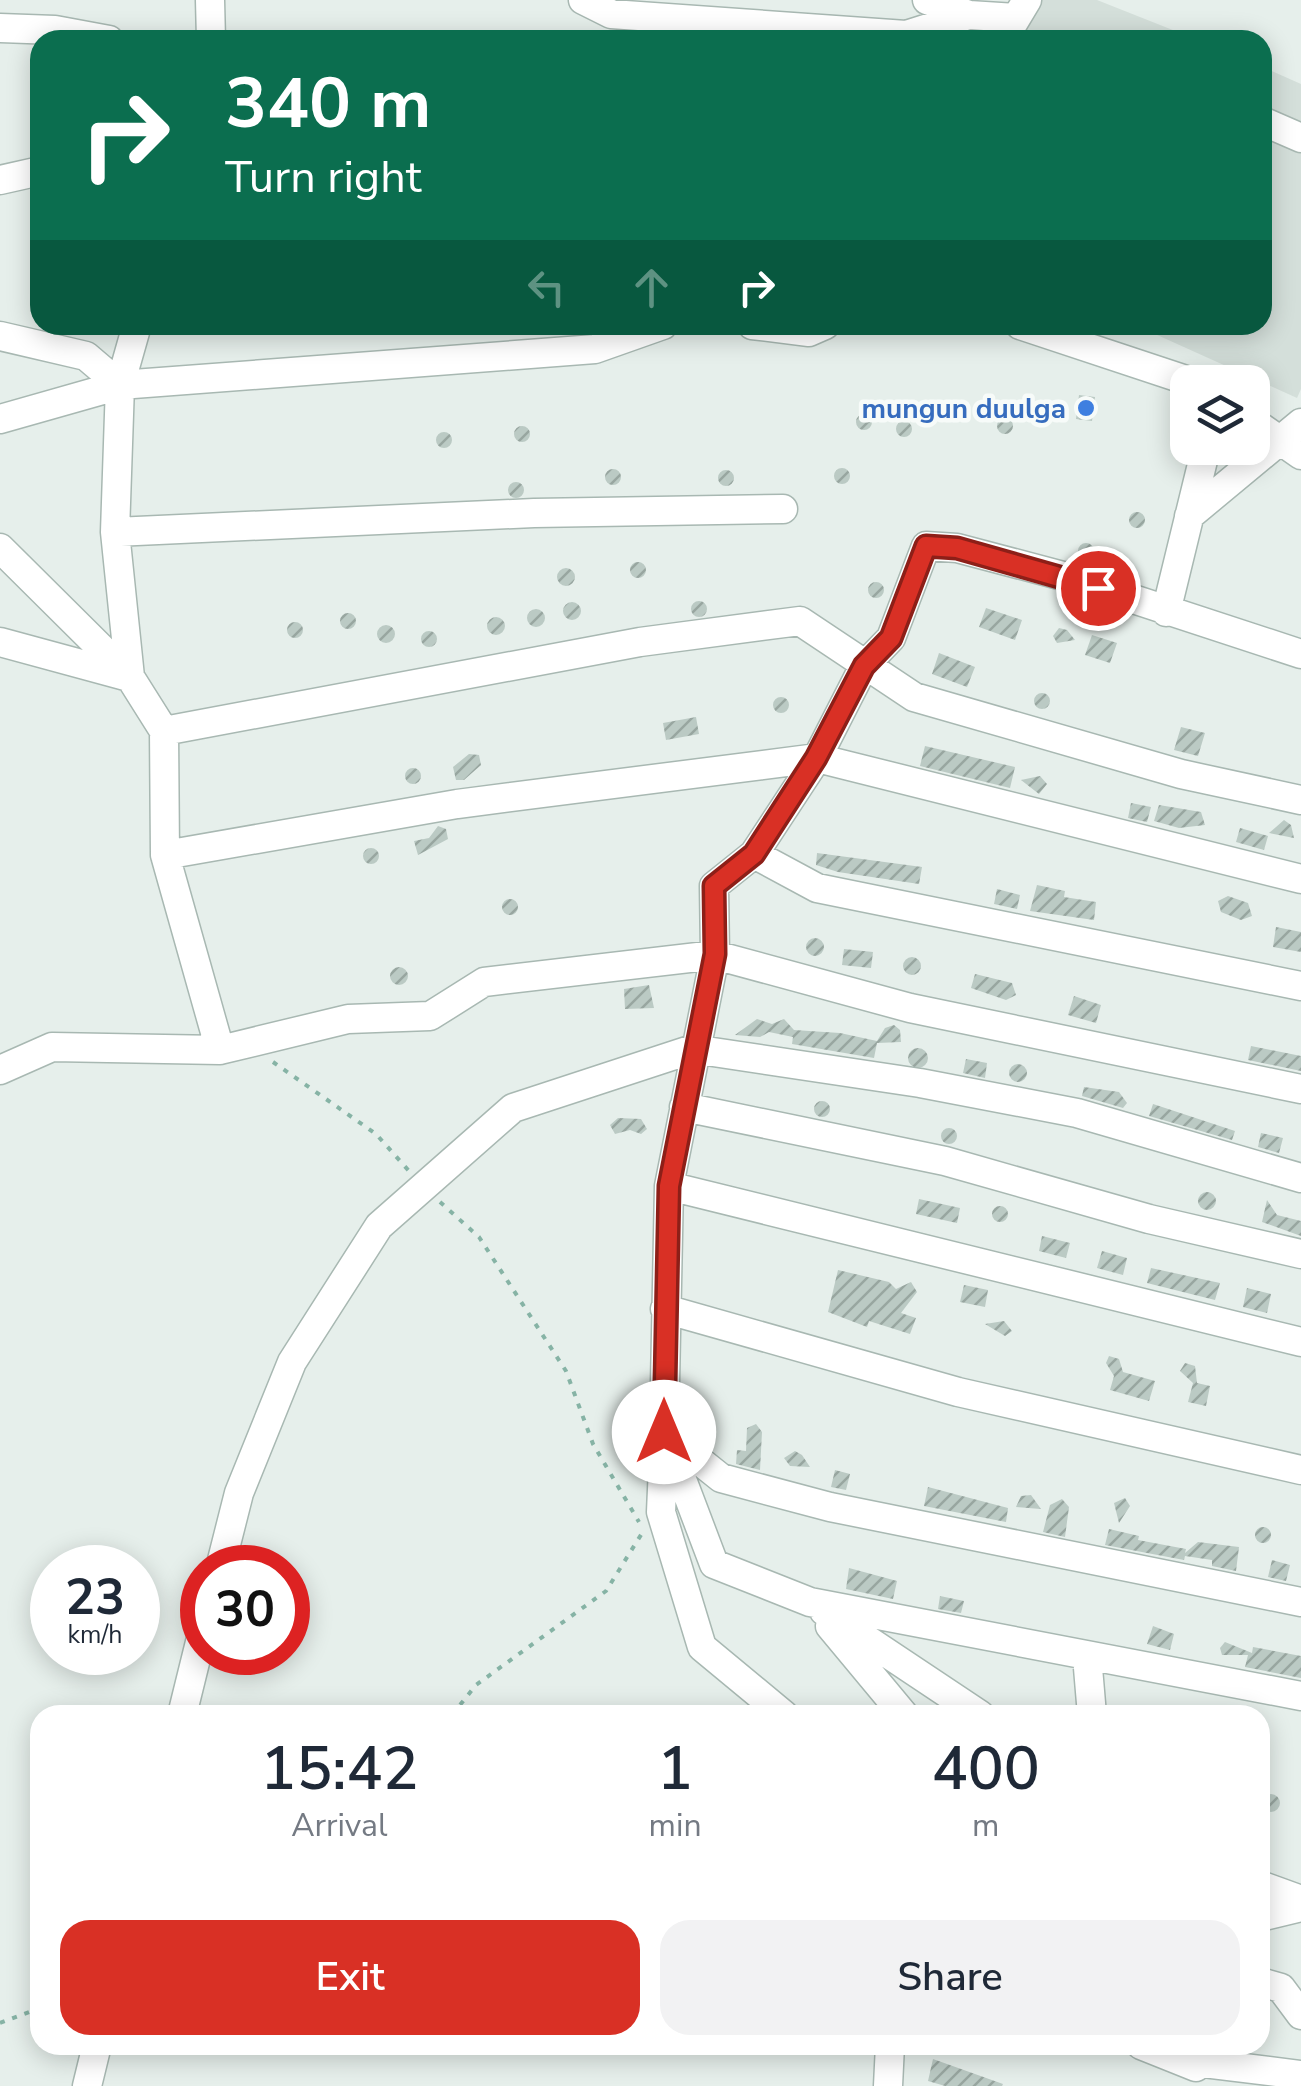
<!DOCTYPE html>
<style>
:root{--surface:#fff;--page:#f2f2f3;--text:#1f2937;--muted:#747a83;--accent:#d93025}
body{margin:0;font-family:"Nunito Sans",sans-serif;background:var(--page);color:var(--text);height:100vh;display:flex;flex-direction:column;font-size:38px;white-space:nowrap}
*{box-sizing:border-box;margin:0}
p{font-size:32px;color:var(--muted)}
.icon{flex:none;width:55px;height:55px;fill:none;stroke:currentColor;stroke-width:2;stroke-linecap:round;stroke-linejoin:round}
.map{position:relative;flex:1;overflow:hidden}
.panel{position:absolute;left:30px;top:1705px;width:1240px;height:350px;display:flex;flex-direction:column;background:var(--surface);border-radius:30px;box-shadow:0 5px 25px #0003}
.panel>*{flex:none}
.hud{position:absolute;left:30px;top:30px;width:1242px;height:305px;border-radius:30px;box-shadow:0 5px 25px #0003;background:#0b6e4f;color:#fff;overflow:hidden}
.fabs{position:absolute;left:1170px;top:365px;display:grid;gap:20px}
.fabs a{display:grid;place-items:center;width:100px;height:100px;border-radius:20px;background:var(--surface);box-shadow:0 5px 25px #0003;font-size:50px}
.speed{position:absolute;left:30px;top:1545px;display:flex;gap:20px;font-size:50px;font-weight:700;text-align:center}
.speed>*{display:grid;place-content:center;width:130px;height:130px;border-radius:50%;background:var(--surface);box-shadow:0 5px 25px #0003;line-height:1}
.speed small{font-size:25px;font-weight:400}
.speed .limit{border:15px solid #d22;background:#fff;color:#111}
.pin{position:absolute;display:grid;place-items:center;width:85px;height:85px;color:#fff;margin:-42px;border:5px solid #fff;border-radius:50%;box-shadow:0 2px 10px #0007}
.me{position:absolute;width:110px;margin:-55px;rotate:0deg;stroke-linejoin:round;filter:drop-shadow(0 0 8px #0008)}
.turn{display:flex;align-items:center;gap:35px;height:210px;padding:0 30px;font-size:45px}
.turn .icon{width:130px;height:130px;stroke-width:2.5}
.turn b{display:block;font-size:70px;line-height:85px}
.lanes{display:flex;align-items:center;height:95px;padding:0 30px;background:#0003;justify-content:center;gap:50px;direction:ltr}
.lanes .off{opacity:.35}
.eta{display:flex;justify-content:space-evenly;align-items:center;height:170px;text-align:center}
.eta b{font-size:60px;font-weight:600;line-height:70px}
.button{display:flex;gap:20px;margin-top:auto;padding:20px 30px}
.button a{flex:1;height:115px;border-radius:30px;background:var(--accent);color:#fff;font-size:40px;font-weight:600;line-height:115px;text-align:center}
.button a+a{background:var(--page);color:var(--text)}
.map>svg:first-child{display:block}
.built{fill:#d4dfda}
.building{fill:url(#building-hatch)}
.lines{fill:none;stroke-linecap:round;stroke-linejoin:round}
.minor-casing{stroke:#a8b8b2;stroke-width:31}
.path{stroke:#86b3a5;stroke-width:4;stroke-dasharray:5 8;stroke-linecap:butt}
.minor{stroke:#fff;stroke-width:28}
.route-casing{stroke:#8d1f18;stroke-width:25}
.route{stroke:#d93025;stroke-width:18}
.shop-dot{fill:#3f7fe0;stroke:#f7fbf9;stroke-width:4}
.labels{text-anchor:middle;stroke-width:9;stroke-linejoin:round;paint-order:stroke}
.shop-label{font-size:28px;font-weight:bold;fill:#366cbe;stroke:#f7fbf9;text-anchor:end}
</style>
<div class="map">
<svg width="1301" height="2086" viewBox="0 0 1301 2086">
<defs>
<pattern id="building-hatch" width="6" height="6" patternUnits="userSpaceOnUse" patternTransform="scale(2.5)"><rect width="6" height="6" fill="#bbcac4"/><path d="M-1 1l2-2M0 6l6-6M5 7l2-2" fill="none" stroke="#98a6a0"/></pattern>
</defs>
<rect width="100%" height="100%" fill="#e6efeb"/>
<path class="built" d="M1036,0h61l101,40h-180z
M1263,67l38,17v305l-4,9 -162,-73h127z"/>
<path class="building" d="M1079,395l16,2 -3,24 -16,-2z
M856 422a8 8 0 1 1 16 0a8 8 0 1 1-16 0Z
M997 426a8 8 0 1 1 16 0a8 8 0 1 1-16 0Z
M896 429a8 8 0 1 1 16 0a8 8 0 1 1-16 0Z
M514 434a8 8 0 1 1 16 0a8 8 0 1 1-16 0Z
M436 440a8 8 0 1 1 16 0a8 8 0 1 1-16 0Z
M834 476a8 8 0 1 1 16 0a8 8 0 1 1-16 0Z
M605 477a8 8 0 1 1 16 0a8 8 0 1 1-16 0Z
M718 478a8 8 0 1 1 16 0a8 8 0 1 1-16 0Z
M508 490a8 8 0 1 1 16 0a8 8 0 1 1-16 0Z
M1129 520a8 8 0 1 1 16 0a8 8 0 1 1-16 0Z
M1078 551a8 8 0 1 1 16 0a8 8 0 1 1-16 0Z
M630 570a8 8 0 1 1 16 0a8 8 0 1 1-16 0Z
M557 577a9 9 0 1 1 18 0a9 9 0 1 1-18 0Z
M868 590a8 8 0 1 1 16 0a8 8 0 1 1-16 0Z
M691 609a8 8 0 1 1 16 0a8 8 0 1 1-16 0Z
M563 611a9 9 0 1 1 18 0a9 9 0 1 1-18 0Z
M986,608l36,12 -7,20 -36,-13z
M527 618a9 9 0 1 1 18 0a9 9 0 1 1-18 0Z
M340 621a8 8 0 1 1 16 0a8 8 0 1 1-16 0Z
M487 626a9 9 0 1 1 18 0a9 9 0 1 1-18 0Z
M287 630a8 8 0 1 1 16 0a8 8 0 1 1-16 0Z
M377 634a9 9 0 1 1 18 0a9 9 0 1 1-18 0Z
M1059,628l8,2 8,10 -18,3 -4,-7z
M421 639a8 8 0 1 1 16 0a8 8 0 1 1-16 0Z
M1092,635l25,8 -7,20 -25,-8z
M939,653l36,14 -8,20 -35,-13z
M1034 701a8 8 0 1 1 16 0a8 8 0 1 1-16 0Z
M773 705a8 8 0 1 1 16 0a8 8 0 1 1-16 0Z
M696,717l3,17 -33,6 -3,-17z
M1181,727l24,6 -7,23 -24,-6z
M925,746l90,21 -5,21 -90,-22z
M469,754l10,1 2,10 -17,15h-8l-3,-13z
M405 776a8 8 0 1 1 16 0a8 8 0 1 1-16 0Z
M1040,776l7,8 -8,10 -18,-14z
M1131,803l20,4 -4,15 -19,-4z
M1159,805l42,7 4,13 -26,3 -25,-7z
M1284,820l7,5 3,13 -25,-5z
M438,826l8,3 2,10 -30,16 -4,-14 15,-3z
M1240,828l28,8 -4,14 -28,-8z
M363 856a8 8 0 1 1 16 0a8 8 0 1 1-16 0Z
M817,853l105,14 -3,17 -81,-12 -22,-7z
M1037,885l28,6 -1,6 32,5 -2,18 -64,-9z
M997,889l23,6 -3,14 -23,-5z
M1228,896l20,7 4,13 -11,4 -20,-8 -3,-11z
M502 907a8 8 0 1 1 16 0a8 8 0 1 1-16 0Z
M1276,927l25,5v20l-28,-5z
M806 947a9 9 0 1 1 18 0a9 9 0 1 1-18 0Z
M844,949l29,3 -2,16 -29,-3z
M903 966a9 9 0 1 1 18 0a9 9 0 1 1-18 0Z
M390 976a9 9 0 1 1 18 0a9 9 0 1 1-18 0Z
M975,974l37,9 4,12 -10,5 -35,-12z
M649,985l5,23 -29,1 -1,-20z
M1074,996l27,9 -5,18 -28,-8z
M757,1019l15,5 12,-5 10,11 46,3 37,8 8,-13 9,-3 6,5 1,12 -24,1 -3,15 -82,-14 1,-7 -24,-5 -9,5 -25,-2z
M1251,1046l50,10v15l-53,-11z
M908 1058a10 10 0 1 1 20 0a10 10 0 1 1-20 0Z
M966,1059l21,4 -2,15 -22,-5z
M1009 1073a9 9 0 1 1 18 0a9 9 0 1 1-18 0Z
M1084,1087l35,5 8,11 -4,5 -41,-12z
M814 1109a8 8 0 1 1 16 0a8 8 0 1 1-16 0Z
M1153,1104l82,27 -3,9 -83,-24z
M618,1118l23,1 6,10 -6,5 -11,-4 -15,4 -5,-9z
M941 1136a8 8 0 1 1 16 0a8 8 0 1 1-16 0Z
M1261,1133l22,5 -4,15 -21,-6z
M1198 1201a9 9 0 1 1 18 0a9 9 0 1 1-18 0Z
M919,1199l41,9 -3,15 -41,-9z
M1267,1200l10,15 24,6v15l-39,-14z
M992 1214a8 8 0 1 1 16 0a8 8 0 1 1-16 0Z
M1042,1236l28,7 -4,15 -27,-7z
M1102,1251l25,7 -4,17 -26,-7z
M1151,1268l69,15 -5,17 -68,-17z
M838,1270l51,12 7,7 15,-7 6,10 -16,21 15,5 -6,16 -41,-13 -2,6 -39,-15z
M964,1285l24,5 -3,17 -25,-5z
M1247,1288l24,6 -4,19 -24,-6z
M1004,1321l8,10 -7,5 -20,-12z
M1109,1356l10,3 4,13 32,9 -6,20 -39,-11 4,-14 -8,-13z
M1185,1363l10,3 2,17 13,3 -4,20 -18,-4 5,-19 -13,-12z
M756,1424l6,8 -2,38 -24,-6 1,-14 9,1 1,-23z
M795,1451l7,4 8,12 -20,-1 -6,-8z
M835,1470l15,4 -4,16 -15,-3z
M928,1487l80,21 -2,14 -82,-16z
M1031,1495l10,14 -25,-2 5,-11z
M1125,1498l5,8 -11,17 -5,-20z
M1062,1499l7,8 -4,30 -22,-5 7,-27z
M1255 1535a8 8 0 1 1 16 0a8 8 0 1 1-16 0Z
M1109,1529l30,7 -1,4 48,9 -1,4 13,-11 41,5 -3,24 -24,-5v-6l-27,-4 -1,4 -79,-15z
M1272,1560l18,5 -4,16 -18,-4z
M849,1568l48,13 -4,18 -47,-10z
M940,1596l24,5 -3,12 -23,-4z
M1153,1626l21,8 -4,16 -23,-6z
M1225,1642l27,11 1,-6 48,9v22l-56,-11 3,-12h-26l-2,-7z
M1262 1803a9 9 0 1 1 18 0a9 9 0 1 1-18 0Z
M933,2059l70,25 -1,2h-57l-17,-5z"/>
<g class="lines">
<defs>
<path id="minor" d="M210,0l1,40
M583,0l28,14 295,21 63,-20 47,3
M927,0l42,15
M0,28l55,2 54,10
M1003,40l24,-40
M1262,121l39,17
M0,180l40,-9
M752,325l57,7 16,-7
M1020,325l172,57
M0,336l86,20 34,29 475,-36 68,-24
M120,385l-5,147 15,145 34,54 1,124 55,195 128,-31 82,-3 54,-34 231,-27 195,53 391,81
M0,419l120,-34 17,-60
M1252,421l49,34
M1189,516l112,-93
M115,532l419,-19 249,-4
M0,548l130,129
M1166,612l40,-164
M0,642l129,35
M1301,654l-238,-78 -106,-28 -31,-2 -35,92 -27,28 -47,92 -63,96 -40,32 1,69 -46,231 -5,246 50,132 96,38 491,94
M164,731l476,-89 160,-21 114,76 267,77 120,26
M754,854l63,34 484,98
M165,855l292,-51 360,-46 484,121
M0,1070l52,-23 168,3
M684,1107l261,54 204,58 152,35
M669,1186l632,156
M665,1309l293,83 343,78
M666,1434l55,44 109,29 471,95
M664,1444l-3,68 41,135 82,68
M220,1568l19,-75 53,-131 87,-136 134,-118 180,-59 227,34 157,30 224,65
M824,1611l156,104
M830,1626l74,89
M1087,1656l5,59
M182,1715l20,-81
M1260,1885l41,15
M1260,1917l41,-10
M1260,1982l21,6 20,27
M1141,2045l55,22
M1179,2060l122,15
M87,2086l10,-41
M888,2086l2,-41"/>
</defs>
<use href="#minor" class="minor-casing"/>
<path class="path" d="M273,1062l103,72 33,37
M440,1202l39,35 87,134 27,73 46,78
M452,1715l24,-30 130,-94 38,-61
M0,2023l40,-15"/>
<use href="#minor" class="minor"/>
</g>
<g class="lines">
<defs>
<path id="route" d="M664,1432l5,-246 46,-232 -1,-68 40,-32 62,-96 48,-92 27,-28 35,-92 31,2 141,40"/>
</defs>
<use href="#route" class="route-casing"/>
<use href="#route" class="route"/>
</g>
<circle class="shop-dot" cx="1086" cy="408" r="10"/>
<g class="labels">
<g class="shop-label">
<text x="1066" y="418">mungun duulga</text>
</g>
</g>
</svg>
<div class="fabs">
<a><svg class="icon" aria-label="layers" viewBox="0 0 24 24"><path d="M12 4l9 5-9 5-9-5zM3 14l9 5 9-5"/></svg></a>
</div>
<div class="speed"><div>23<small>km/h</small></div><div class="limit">30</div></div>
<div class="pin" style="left:1098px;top:588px;background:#d93025"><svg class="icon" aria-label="arrive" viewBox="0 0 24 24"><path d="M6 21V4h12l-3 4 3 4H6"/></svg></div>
<svg class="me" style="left:664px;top:1432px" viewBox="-20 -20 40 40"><circle r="19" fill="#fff"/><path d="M0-13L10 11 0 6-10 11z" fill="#d93025"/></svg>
<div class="hud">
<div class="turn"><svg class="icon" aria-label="right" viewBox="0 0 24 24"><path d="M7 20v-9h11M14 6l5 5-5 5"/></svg><div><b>340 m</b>Turn right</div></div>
<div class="lanes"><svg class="icon off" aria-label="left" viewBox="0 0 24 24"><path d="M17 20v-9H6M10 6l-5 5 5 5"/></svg><svg class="icon off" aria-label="ahead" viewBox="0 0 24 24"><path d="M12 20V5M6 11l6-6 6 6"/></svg><svg class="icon" aria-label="right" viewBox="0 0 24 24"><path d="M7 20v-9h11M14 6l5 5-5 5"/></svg></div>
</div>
<section class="panel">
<div class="eta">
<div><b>15:42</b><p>Arrival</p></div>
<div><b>1</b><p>min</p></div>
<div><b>400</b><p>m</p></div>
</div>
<div class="button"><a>Exit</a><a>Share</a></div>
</section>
</div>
